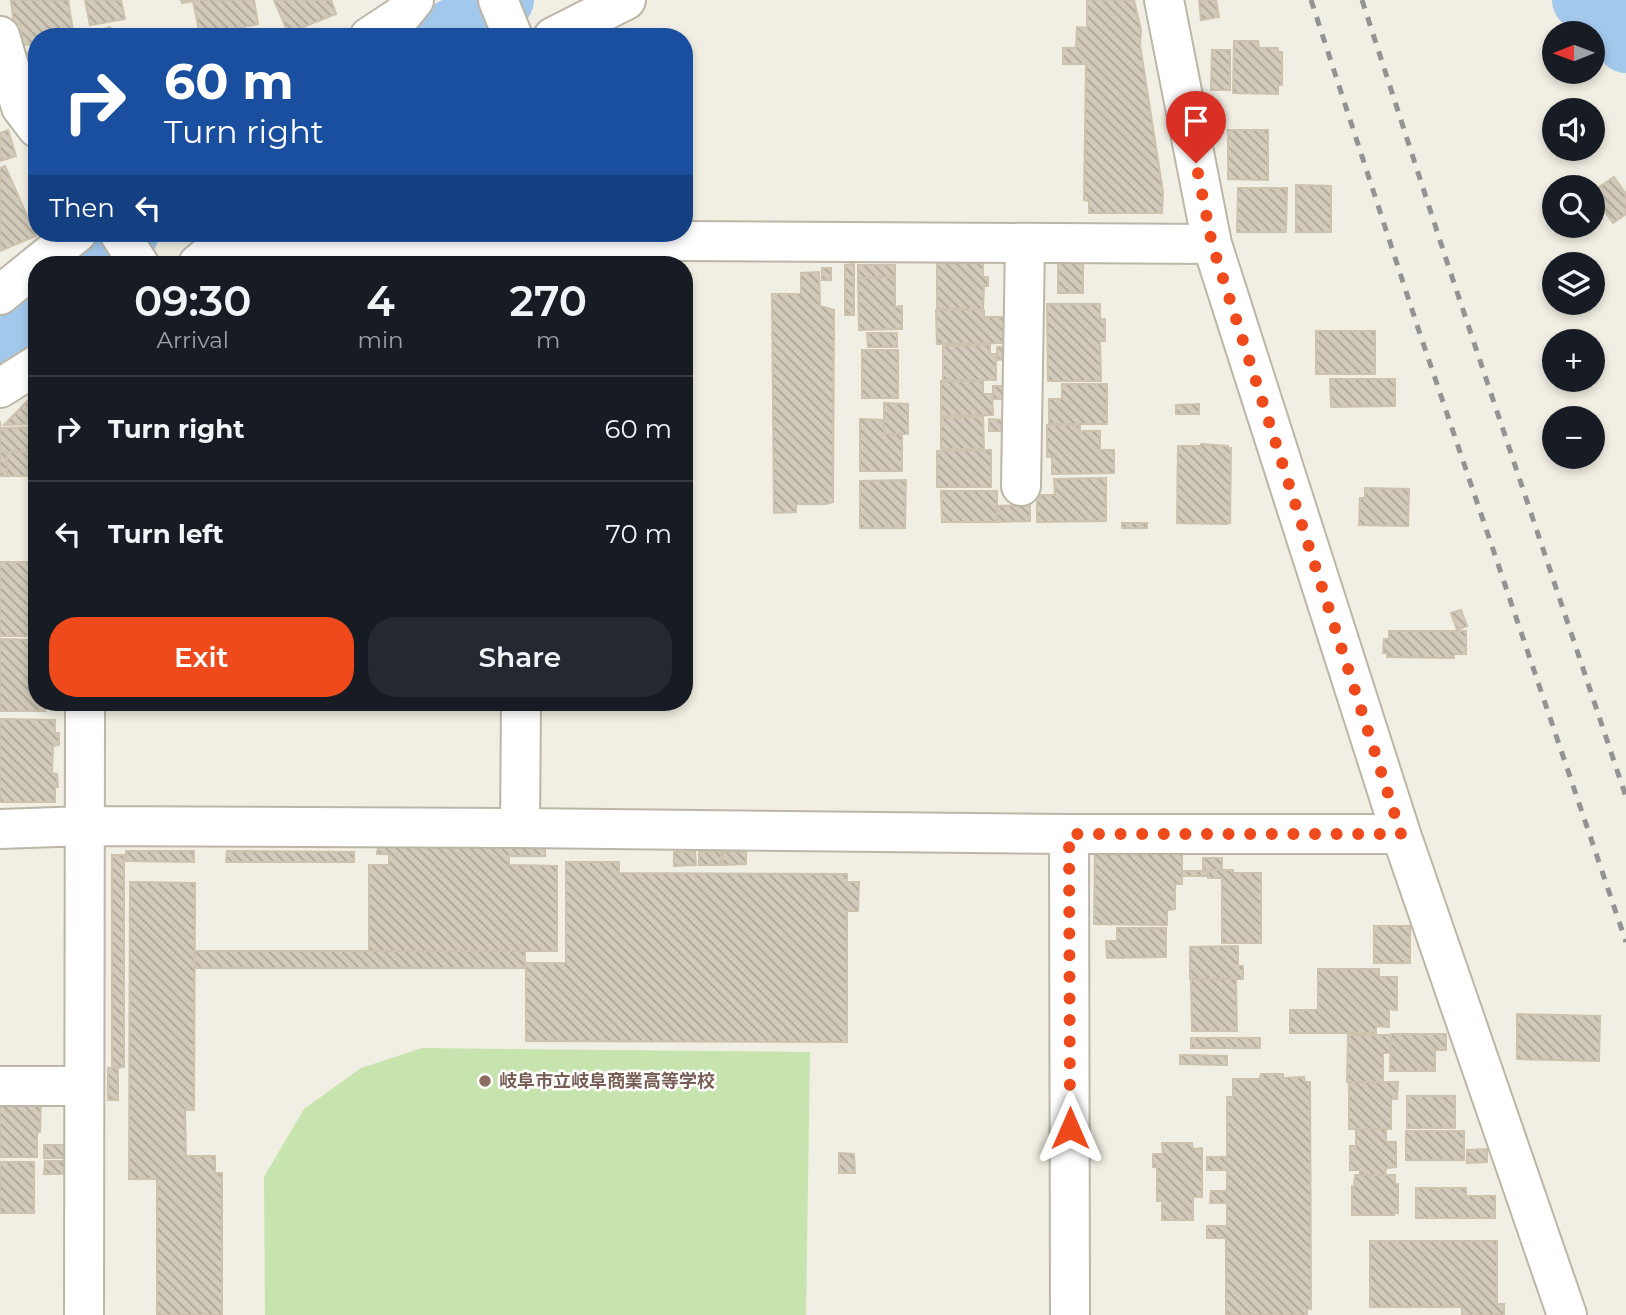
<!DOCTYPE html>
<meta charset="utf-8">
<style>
:root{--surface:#171b24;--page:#242831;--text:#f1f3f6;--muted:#9ea1a6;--line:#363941;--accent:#ef4a1c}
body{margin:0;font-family:Montserrat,"Noto Sans JP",sans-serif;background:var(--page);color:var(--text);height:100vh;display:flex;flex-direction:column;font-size:26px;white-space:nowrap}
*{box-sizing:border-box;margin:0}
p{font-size:23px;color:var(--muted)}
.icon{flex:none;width:38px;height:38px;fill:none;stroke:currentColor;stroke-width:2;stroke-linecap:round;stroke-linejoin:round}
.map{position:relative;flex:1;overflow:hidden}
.drawer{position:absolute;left:28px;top:256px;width:665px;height:455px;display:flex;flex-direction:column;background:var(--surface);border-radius:28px;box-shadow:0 4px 10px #0003}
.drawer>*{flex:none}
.guide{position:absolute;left:28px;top:28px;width:665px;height:214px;border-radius:28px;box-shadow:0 4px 10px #0003;background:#1a4fa0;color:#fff;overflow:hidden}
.needle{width:46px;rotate:269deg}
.tools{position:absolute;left:1542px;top:21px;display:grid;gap:14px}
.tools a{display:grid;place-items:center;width:63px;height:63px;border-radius:50%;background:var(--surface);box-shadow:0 4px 10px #0003;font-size:35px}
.pin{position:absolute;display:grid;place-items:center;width:60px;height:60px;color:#fff;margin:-72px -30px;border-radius:50% 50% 50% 0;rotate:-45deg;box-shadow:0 0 7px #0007}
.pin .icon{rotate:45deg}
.me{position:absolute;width:77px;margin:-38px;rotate:0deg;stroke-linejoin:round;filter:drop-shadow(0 0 5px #0008)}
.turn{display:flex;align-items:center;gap:24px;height:147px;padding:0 21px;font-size:32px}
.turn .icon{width:91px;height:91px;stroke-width:2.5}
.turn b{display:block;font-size:49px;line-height:60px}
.then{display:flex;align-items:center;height:66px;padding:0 21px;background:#0003;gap:14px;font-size:26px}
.eta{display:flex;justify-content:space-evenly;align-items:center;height:119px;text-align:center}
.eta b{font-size:42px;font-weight:600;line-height:49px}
.button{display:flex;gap:14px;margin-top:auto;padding:14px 21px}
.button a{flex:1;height:80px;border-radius:28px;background:var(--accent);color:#fff;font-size:28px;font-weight:600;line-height:80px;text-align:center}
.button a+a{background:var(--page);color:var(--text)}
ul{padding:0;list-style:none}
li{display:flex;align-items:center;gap:21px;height:105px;padding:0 21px;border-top:2px solid var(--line)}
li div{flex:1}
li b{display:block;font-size:26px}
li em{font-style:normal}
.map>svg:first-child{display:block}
.garden{fill:#c8e4ae}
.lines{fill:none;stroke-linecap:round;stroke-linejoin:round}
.river{stroke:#a2c8ec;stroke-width:60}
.building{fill:url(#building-back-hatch);stroke:#ccc2ad;stroke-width:2}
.minor-casing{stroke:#bcb6a7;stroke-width:42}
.minor{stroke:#fff;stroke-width:38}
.rail{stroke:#939393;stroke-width:5;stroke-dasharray:9 9;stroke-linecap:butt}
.route{stroke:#ef4a1c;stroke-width:12;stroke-dasharray:0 21.6}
.education-dot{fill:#8d6e63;stroke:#fff;stroke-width:2.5}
.labels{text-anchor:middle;stroke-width:5;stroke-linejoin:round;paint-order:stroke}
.education-label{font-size:18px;font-weight:bold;fill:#785e54;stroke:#fff;text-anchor:start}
</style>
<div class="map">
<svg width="1626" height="1315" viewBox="0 0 1626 1315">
<defs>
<pattern id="building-back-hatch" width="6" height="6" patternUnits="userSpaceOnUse" patternTransform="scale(1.75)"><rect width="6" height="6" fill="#d2caba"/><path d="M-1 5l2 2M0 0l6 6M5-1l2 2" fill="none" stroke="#aca598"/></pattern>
</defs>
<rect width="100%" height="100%" fill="#f1eee3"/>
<path class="garden" d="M422,1048l388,4 -4,263h-541l-1,-138 40,-68 57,-41z"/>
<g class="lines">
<path class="river" d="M1582,0l18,8 26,35
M437,37l67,-37
M90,264l39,-31
M0,338l37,-30"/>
</g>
<path class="building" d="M15,0h53l6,37h-37v6l-14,2 -3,-21 -6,1 -3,-24z
M85,0h36l4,19 -35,6z
M181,0h73l4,24 -58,11 -7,-34 -11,2z
M274,0h57l5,14 -48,19z
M1087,0h47l7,30 -1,15 23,147 -1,21h-73v-12l-5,-1 2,-136h-23v-16h13l1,-21 10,1z
M1199,0h17l3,17 -18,3z
M110,27l3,10h-34z
M653,32v5h-63v-4z
M1234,41h24l1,7h19v4h4v33h-4v9l-45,-1z
M1212,50h18v40h-19z
M37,51v38l-12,-35z
M8,130l8,26 -16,5v-28z
M1228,130h40v50l-40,-1z
M5,166l31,70 -36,15v-83z
M1614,177l12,17v20l-13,9 -21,-31z
M1296,185l35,1v46h-35z
M1238,188h49l-1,44h-49z
M414,261h58v3h-74v-1h16z
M937,262l46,1v14h5v9h-4l-1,23h-46z
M1058,263h25v30h-25z
M854,264v51h-9v-50z
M858,265h37v12l-37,1z
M822,268h9v12h-9z
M819,272l1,34 14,4 -1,192 -7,2h-30v8l-22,1 -2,-219h29v-21z
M895,277v30l7,-1v23l-43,1 -1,-52z
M1047,304h53v15h5v22h-5l1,40h-53z
M936,310h48v7h20v26l-67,1z
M1316,331h59v43h-59z
M867,333h30v14h-29z
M990,345v9h6v26h-53v-34z
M997,347h8l-1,12 -7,1z
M862,350h36v48h-36z
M1330,379h65v27l-64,1z
M941,381h42v13h9l1,21 -52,1z
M1062,384h45v40h-58v-25h13z
M993,386h12v13h-12z
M37,391v33l-33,1z
M884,403l24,1v30h-24z
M1199,404v10h-23v-9z
M983,417l1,32h-43v-31z
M860,419l24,1v14h18v37h-42z
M989,419l15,1v11h-15z
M0,421v7l37,-1v25h-37z
M1047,425h33v6h20v19h14v23l-62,1v-17h-5z
M1201,444l27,2v2h3l-1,75h-3v1l-50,-1 1,-77h23z
M991,450v37h-54v-36z
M0,452h7v24h-7z
M7,452h30v24h-30z
M1106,478v43l-69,1v-27h18l-1,-16z
M906,480l-1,48h-45v-47z
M1365,488l44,1 -1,37 -49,-1 1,-27h5z
M941,491h56v31h-55z
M1030,505v16l-33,1v-16z
M1122,523h25v5h-25z
M0,562h37v74h-37z
M1461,610l6,16 -10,4 -6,-17z
M1389,631h77v23h-12v4l-67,-1v-4h-4l1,-14h5z
M0,639l37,1v62h9l-1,9h-45z
M0,719l55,1v13h4v12l-6,1 -1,27 5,1 1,13h-3v15h-55z
M378,847h167v9h-36v9l48,1v85h-188v-86h20v-11h-12z
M126,851h68v11l-68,-1z
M227,851l127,1v10h-128z
M695,851l1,14 -22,1v-14z
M721,851v14h-22v-13z
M746,851v13l-23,1v-13z
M1095,852h87v32h-7v25l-8,1v15l-73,-1z
M112,855h12v212l-12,1z
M1203,858h19v12h-19z
M566,862h53v11l228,1v8h12l-1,29h-11v131l-321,-1v-78h40z
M1208,870h25v3h28v70h-39v-65h-14z
M1182,871h26l-1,5h-25z
M130,882l65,1 -1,227h-9l1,46h29v17h7v142h-65v-136h-28z
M1374,926h36v37h-36z
M1117,928h49v29l-59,1 -1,-17h11z
M1238,946v20h5v13h-53v-32z
M194,951h331v17h-330z
M1318,969h61v8h18v33l-8,-1v18l-13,-1v7h-86v-23h28z
M1191,979h45l1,52h-45z
M1517,1014l83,2 -1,45 -82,-2z
M1391,1034h55v16h-11v21h-45z
M1348,1035h43l-1,18h-7v29h-36z
M1191,1038h69v10h-69z
M1180,1055l47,1v9l-47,-1z
M118,1067v33h-10v-32z
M1261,1074h22v4l21,-1 1,5h5l1,227h-4v6h-81v-77h-19v-12h20v-23h-17l1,-12h16v-21h-20v-13h20v-60h6v-18h27z
M1349,1082h49l-1,17h-6v30h-42z
M1407,1096h48v32h-48z
M0,1104h41l-1,28h-3v25h-37z
M1356,1129h30v13h10v25l-10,1 -1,7h-25v-5h-10v-24h6z
M1406,1131h58v29h-58z
M1162,1143h30l1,6 9,-1v49h-9v23h-31v-19h-5v-34h-4v-13h10z
M44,1145h21v13h-21z
M1487,1149v13l-20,1v-13z
M839,1153l15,1 1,19h-16z
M45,1161h20l-1,13h-20z
M0,1162h34v51h-34z
M1355,1175h40v9h3v29h-4v2h-42v-29h2z
M1416,1188h50v8h29v22h-79z
M1370,1241h127v63h7v11h-42v-8h-92z"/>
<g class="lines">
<defs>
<path id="minor" d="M498,0l15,37
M1164,0l48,244 189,590 166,481
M0,36l21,71 16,21
M369,37l32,-21 13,-16
M553,37l73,-37
M119,233l20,31
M38,264l39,-31
M198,264l29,-24h294l691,4
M0,295l37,-30
M0,388l37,-23
M1021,486l4,-243
M520,828l1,-126
M0,829l85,-3 435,2 549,6h332
M1069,834l1,481
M0,1086h84
M84,1315l1,-613"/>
</defs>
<use href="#minor" class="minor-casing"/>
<use href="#minor" class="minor"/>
<path class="rail" d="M1311,0l106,325 209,617
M1362,0l86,265 178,532"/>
</g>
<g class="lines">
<path class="route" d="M1070,1128l-1,-294h332l-189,-590 -16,-81"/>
</g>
<circle class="education-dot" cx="485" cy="1081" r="7"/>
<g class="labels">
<g class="education-label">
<text x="499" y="1087">岐阜市立岐阜商業高等学校</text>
</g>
</g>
</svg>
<div class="tools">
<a><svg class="needle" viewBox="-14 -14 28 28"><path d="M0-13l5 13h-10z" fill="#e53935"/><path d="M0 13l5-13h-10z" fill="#9ea1a6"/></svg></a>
<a><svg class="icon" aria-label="sound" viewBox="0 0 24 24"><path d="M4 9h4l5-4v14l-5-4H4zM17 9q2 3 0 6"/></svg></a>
<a><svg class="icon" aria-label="search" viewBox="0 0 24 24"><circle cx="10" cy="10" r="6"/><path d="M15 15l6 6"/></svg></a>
<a><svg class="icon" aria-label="layers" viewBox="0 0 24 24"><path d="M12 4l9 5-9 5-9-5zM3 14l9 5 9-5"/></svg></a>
<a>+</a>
<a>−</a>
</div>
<div class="pin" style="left:1196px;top:163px;background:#d93025"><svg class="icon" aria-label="arrive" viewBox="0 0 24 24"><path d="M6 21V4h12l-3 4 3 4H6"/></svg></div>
<svg class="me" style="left:1070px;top:1128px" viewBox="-20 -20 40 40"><path d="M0-17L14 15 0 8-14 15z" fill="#ef4a1c" stroke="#fff" stroke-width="4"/></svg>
<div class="guide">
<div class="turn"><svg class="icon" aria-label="right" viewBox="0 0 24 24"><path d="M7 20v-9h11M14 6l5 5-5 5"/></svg><div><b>60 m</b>Turn right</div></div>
<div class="then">Then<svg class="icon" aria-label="left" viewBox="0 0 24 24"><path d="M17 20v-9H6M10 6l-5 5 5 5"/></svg></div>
</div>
<section class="drawer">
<div class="eta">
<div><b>09:30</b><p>Arrival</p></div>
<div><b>4</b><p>min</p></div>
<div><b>270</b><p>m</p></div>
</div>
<ul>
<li><svg class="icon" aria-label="right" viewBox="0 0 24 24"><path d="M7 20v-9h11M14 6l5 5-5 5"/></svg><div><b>Turn right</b></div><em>60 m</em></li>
<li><svg class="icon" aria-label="left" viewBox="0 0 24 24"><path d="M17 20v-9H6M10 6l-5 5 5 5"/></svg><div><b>Turn left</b></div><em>70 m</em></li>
</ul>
<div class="button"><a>Exit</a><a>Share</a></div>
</section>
</div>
